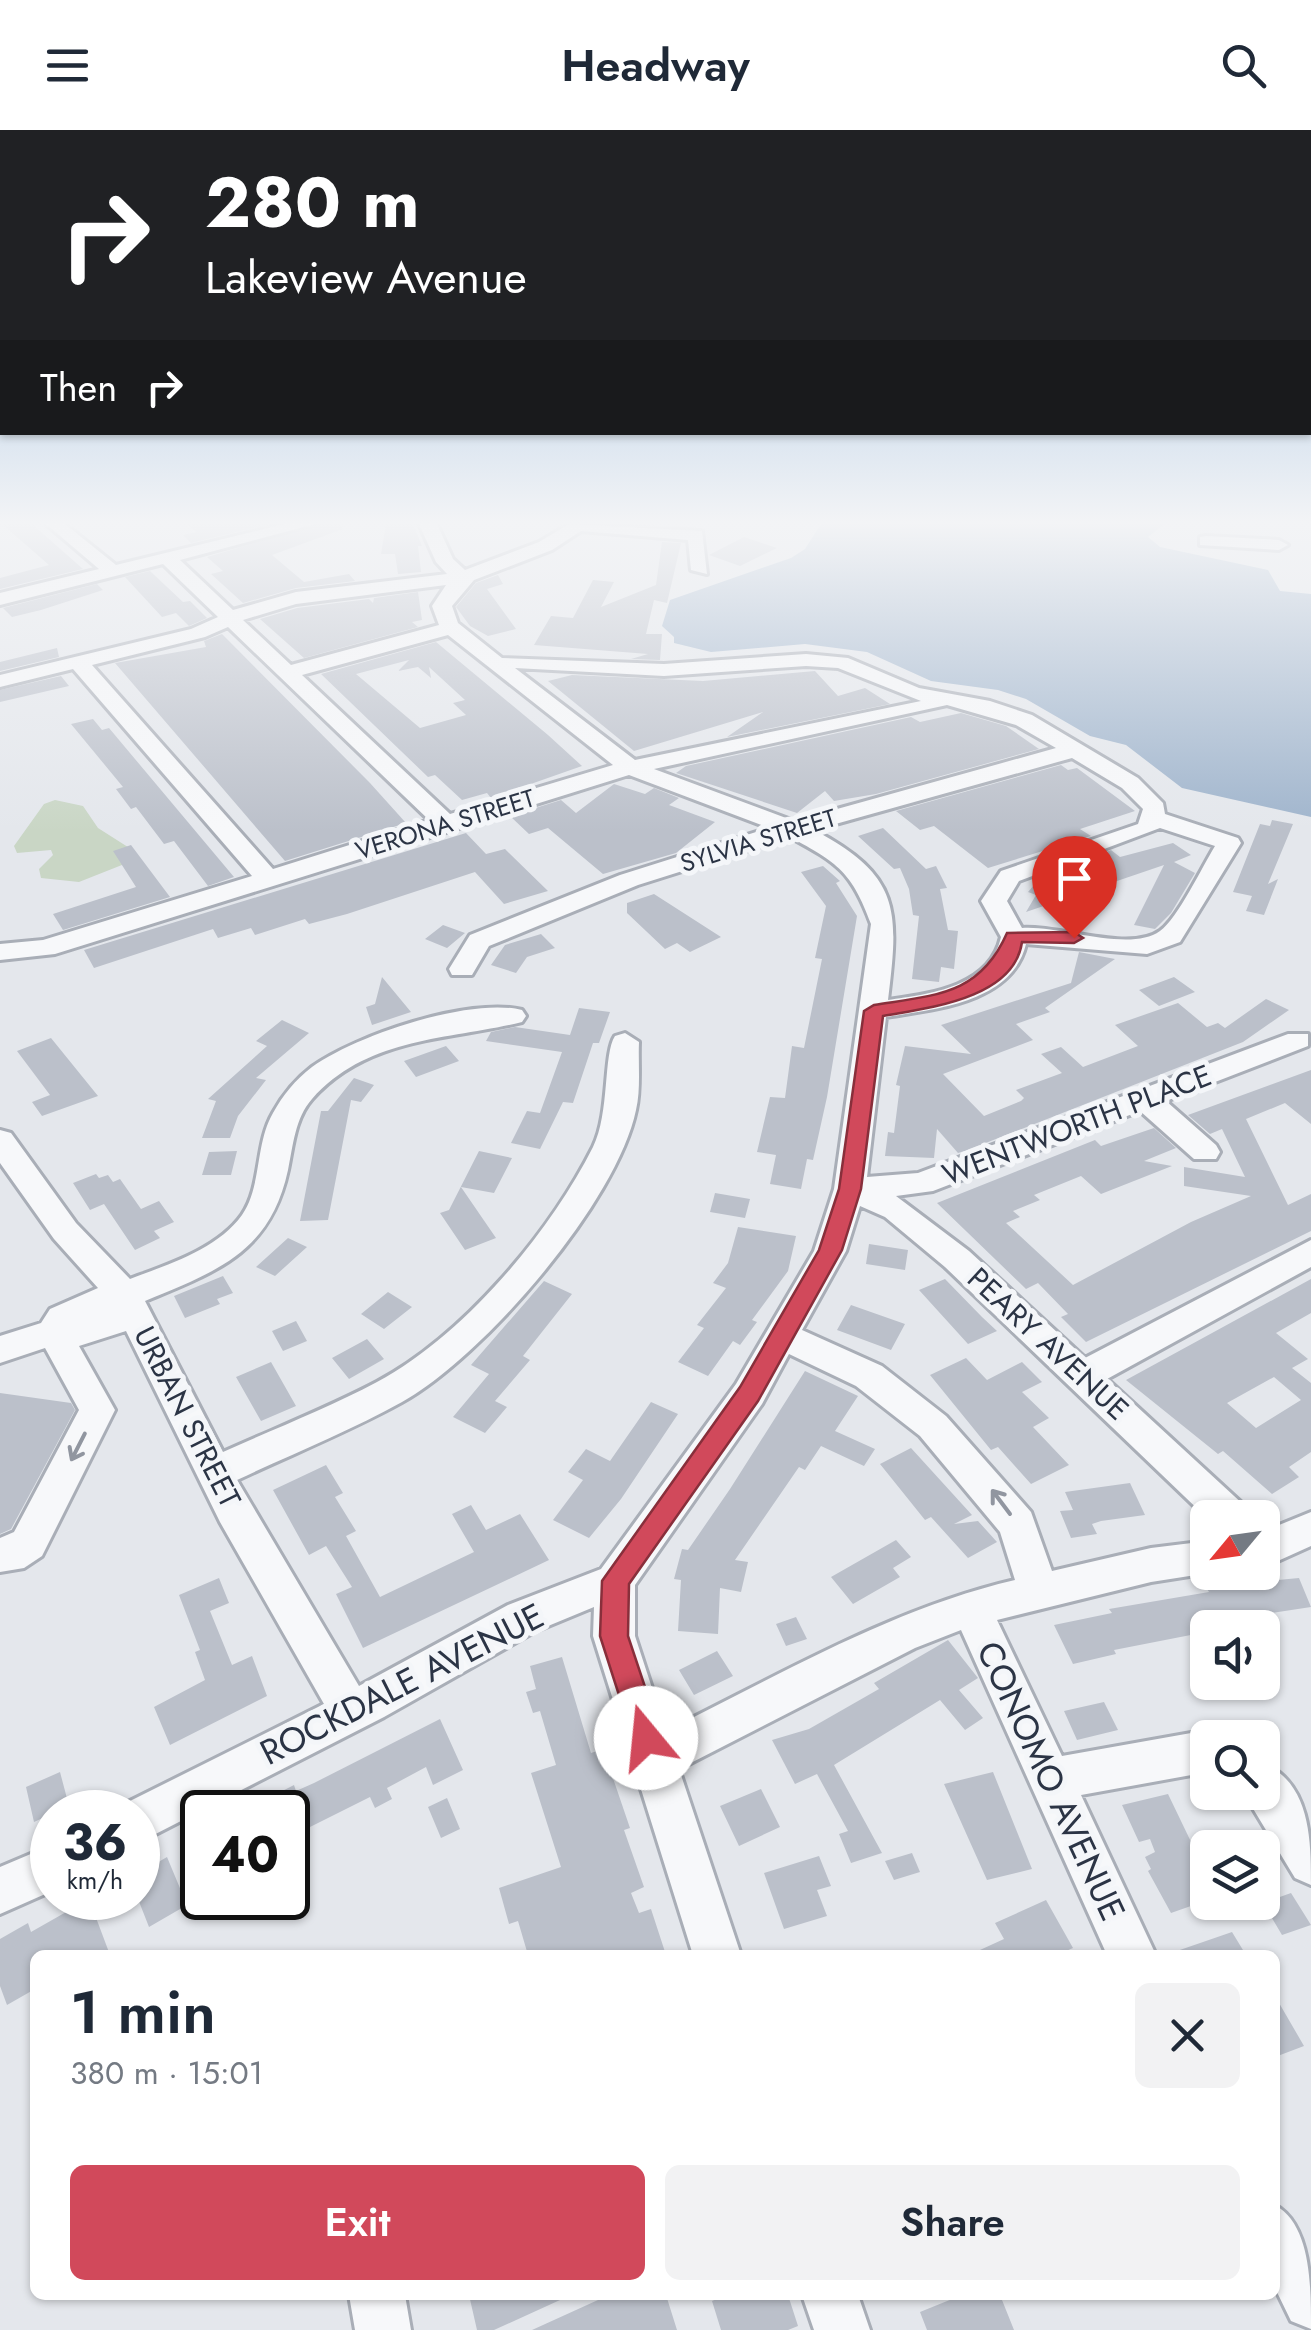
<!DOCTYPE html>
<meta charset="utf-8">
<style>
:root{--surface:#fff;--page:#f2f2f3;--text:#1f2937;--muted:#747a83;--accent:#d1495b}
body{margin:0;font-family:Jost,sans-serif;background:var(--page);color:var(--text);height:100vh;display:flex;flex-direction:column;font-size:38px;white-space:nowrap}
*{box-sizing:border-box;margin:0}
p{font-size:32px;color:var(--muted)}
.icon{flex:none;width:55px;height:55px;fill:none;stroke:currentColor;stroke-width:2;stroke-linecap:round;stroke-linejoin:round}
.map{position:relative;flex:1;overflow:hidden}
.drawer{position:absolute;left:30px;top:1820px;width:1250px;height:350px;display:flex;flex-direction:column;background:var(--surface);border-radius:15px;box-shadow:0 2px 8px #0004}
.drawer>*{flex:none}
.top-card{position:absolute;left:0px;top:0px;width:1312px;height:305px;box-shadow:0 2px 8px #0004;background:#202124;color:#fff;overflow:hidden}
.needle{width:65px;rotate:241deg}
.controls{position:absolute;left:1190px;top:1370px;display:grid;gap:20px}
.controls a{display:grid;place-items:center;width:90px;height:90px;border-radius:15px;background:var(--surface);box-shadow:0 2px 8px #0004;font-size:50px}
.speed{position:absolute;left:30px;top:1660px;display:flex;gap:20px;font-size:50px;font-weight:700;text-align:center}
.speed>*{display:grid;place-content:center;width:130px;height:130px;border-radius:50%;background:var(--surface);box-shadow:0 2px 8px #0004;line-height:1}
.speed small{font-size:25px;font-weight:400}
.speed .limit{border:5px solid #111;border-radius:15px;background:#fff;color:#111}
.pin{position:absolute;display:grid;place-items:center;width:85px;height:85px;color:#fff;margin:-102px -42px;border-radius:50% 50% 50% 0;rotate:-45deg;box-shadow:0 0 10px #0007}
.pin .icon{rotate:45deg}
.me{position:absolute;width:110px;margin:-55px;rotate:343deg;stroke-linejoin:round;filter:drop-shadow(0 0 8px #0008)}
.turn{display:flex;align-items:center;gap:35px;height:210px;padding:0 40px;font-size:45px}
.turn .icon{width:130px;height:130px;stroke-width:2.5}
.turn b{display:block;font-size:70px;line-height:85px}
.then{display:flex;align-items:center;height:95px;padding:0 40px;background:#0003;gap:20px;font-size:38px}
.round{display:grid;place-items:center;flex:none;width:105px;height:105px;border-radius:15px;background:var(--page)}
.head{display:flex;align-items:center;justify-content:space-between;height:170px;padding:0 40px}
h1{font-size:60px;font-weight:600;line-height:75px}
.button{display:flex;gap:20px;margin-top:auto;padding:20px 40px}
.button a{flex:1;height:115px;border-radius:15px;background:var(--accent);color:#fff;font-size:40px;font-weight:600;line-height:115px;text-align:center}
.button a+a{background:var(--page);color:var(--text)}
header{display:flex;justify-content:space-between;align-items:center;height:130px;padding:0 40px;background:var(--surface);font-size:45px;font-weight:600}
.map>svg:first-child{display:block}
.green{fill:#c9d6c5}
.water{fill:#9fb4cc}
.building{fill:#bbc0ca;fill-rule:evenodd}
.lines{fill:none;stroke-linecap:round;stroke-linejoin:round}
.minor-casing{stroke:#a9aeb7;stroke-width:6}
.minor{fill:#f7f8fa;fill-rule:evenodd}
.oneway{stroke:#9196a0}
.route{fill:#d1495b;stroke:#882f3b;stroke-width:2.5}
.labels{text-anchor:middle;stroke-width:10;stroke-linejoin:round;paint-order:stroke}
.far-street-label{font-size:25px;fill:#2b3445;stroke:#f4f6f9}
.street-label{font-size:30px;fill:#2b3445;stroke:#f4f6f9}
.near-street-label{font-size:35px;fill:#2b3445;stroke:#f4f6f9}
</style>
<header><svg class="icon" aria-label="menu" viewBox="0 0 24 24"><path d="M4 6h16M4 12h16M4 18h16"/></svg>Headway<svg class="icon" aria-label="search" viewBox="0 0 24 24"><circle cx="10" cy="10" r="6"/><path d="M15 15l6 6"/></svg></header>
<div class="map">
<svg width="1311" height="2200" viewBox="0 0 1311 2200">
<rect width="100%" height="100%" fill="#e4e7ec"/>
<path class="green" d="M55,670l28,6 15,22 33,21 -4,14 -48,19 -38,-4 -2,-9 14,-14 -2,-5 -34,3 -3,-7 30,-42z"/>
<path class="water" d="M821,394h343l-16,13 12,10 108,23 12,21 31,3v223l-129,-29 -56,-43 -36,-9 -64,-37 -28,-9 -67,-9 -64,-29 -62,-8 -94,8 -37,-9v-6l-12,-11 8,-26 121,-42 14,-9z"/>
<path class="building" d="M2,394h30l51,45 -83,20v-11l49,-13z
M187,394h83l-79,19 -8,-8 14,-3z
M319,394h23l1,5 -71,26 32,27 45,-8 6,7 -59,7 -53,15 -32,-29 12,-3 -16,-14z
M386,394h27l9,22h-4l3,26 -23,2 -3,-20h-14z
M744,407l33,11 -37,18 -31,-11z
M662,412l19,1 -14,60 -13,-3 -8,34h16l-2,26 -29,-1 17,-5 -114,-9 17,-29 22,2 20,-38 21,2 -13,25 55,-22z
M150,441l33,31 7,-1 17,17 -18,8 -13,-13 -14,4 -37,-40z
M498,445l5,9 -16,5 29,40 -28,7 -18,-10 -14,-19 20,-24z
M97,454l6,6 -62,20 -29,7 -9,-9z
M418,462l4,28 -10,2 6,5 -114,31 -44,-39 37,-11 72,-9 4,4 1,-5z
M222,504l148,149 36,40 -121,38 -170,-198 91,-16 -2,-6z
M436,512l112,93 34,31 -91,32 -4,-5 -25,7 -27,-25 -7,2 -107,-103zM409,530l-11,11 20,-4 13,11 -2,-11 36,33 -12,3 13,12 -46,13 -64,-54z
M57,518l2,9 -59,14v-9z
M815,541l23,25 27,-8 25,16 -163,33 36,-25 -129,39 -86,-70 24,-6 131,6z
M61,546l8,10 -69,16v-12z
M961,583l45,13 33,23 -163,45 -42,7 -9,-10 -28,22 -121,-40 10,-7 225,-49 9,5z
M93,589l9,11 7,-2 125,149 -26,9 -34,-45 -10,3 -28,-37 -5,2 -15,-20 7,-2 -52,-63z
M1061,635l7,5 9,-2 58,43 -55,18 11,7 -103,32 -54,-42 -14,4 -24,-19z
M614,654l31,10 9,-6 25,10 -10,7 46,17 -39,31 -73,21 -55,-46 -19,6 -19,-18 51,-16 15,13z
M1272,690l21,4 -25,60 10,-5 -14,36 -18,-4 6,-15 -19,-4 27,-68 10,2z
M883,698l43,41 10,-3 11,22 -7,1 8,41 10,1 -4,38 -13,-2 -2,15 -27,-3 7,-63 -6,-1 -4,-26 -9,-21 -6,1 -36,-33z
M466,703l20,21 19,-5 43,42 -44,13 -29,-32 -128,42 -38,10 -4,-5 -50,16 -4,-7 -33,10 -5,-9 -119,39 -10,-18z
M1173,713l18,12 -17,7 21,11 -24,40 -16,16 -21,-4 30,-60 -138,47 10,-17 -8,-3 13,-15 70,-27 9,7z
M131,715l39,52 -107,33 -10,-16 83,-27 -23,-36z
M823,736l17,15 -4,2 21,33 -30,181 -14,63 -6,-1 -6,30 -31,-5 6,-29 -19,-3 13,-55 15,1 7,-52 12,2 18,-89 -7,-1 11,-52 -25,-34z
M654,764l67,43 -31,15 -13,-9 -12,6 -38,-36v-10z
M443,795l22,8 -18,15 -22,-9z
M541,804l14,14 -28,9 -11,16 -25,-8 14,-20z
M1079,822l36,7 -70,49 5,4 -34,12 17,16 -90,34 41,42 37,-15 3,-3 -8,-8 46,-17 -21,-19 20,-7 22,20 55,-21 -23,-21 63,-22 29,24 11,-4 7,5 41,-29 23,11 -46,32 -275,108 -10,3 -21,-24 -3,29 -49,-2 3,-24 6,1 6,-47 -4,-1 9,-39 66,8 -30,-29 130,-42z
M382,847l29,35 -39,13 -6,-18 9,-3z
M1174,847l21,15 -36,14 -20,-16z
M579,878l31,4 -11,31h-6l-20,60 -10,-1 -23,47 -29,-6 16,-32 13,2 22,-61 -76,-11 5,-9 24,-5 55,8z
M282,890l27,13 -53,45 10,2 -28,36 -8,22h-28l14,-37 -8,-2 59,-53 -11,-5z
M51,908l47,58 -56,20 -10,-14 18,-7 -33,-44z
M446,916l13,15 -43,16 -12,-16z
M1311,940v54l-26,-21 -39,16 42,86 23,-11v37l-225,111 -25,-25 7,-3 -30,-31 -12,6 -89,-86 158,-63 6,6 53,-18 22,20 -32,13 28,5 -71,28 -20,-18 -47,19 6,5 -27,11 7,6 -14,6 67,62 118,-63 60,-26 -67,-10v-19l61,10 -23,-48 -12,5 -22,-19z
M354,948l20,7 -13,17 -10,-2 -23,120 -28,1 21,-110h7z
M237,1021l-6,24h-29l7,-23z
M479,1021l33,7 -18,35 -33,-6 35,51 -31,12 -25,-37 9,-3z
M96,1044l3,4 9,-3 5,7 7,-3 21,30 18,-8 15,21 -20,9 6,7 -25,12 -31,-46 -14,6 -17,-27z
M715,1063l35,6 -5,19 -35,-6z
M738,1097l58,9 -8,35 -36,49 5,2 -17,23 -7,-4 -25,35 -30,-14 26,-34 -7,-3 29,-37 -13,-5 15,-20z
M288,1108l19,9 -32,29 -19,-9z
M869,1114l39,6 -3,20 -39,-6z
M223,1146l10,17 -16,6 3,5 -35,14 -11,-22z
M945,1149l37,38 15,14 -29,13 -49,-54z
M1311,1149v34l-35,20 32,26 -16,9 19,15v69l-22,15 10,10 -27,17 -49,-43 -5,3 -92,-74zM1274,1247l27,23 -45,28 -29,-25z
M544,1151l28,13 -49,62 7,4 -35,41 12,6 -22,26 -32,-16 36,-43 -18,-9z
M388,1162l24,15 -28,22 -23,-15z
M851,1175l54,19 -14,26 -54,-20z
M296,1191l11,20 -24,10 -11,-20z
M367,1209l17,20 -35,20 -17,-21z
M966,1228l21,22 35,-18 20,20 -20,10 27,26 -16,9 36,38 -38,19 -33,-37 -7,3 -61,-75z
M271,1232l25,44 -35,15 -25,-44z
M805,1241l53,25 -23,35 40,18 -11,17 -43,-20 -16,24 -6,-3 -64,93 13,2 -7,30 -21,-4 -2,46 -40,-3 3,-51 -7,-1 8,-30 6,1 42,-61z
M0,1263l71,10 4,7 -64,119 -11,5z
M651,1272l27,12 -57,85 -32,39 -36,-18 30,-40 -15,-8 18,-23 24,12z
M911,1318l61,67 -18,9 24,-3 19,21 -29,16 -37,-41 -6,3 -45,-56z
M326,1335l17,28 -8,4 21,34 -10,5 34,61 94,-45 -22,-38 19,-9 15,25 34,-16 29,46 -186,88 -27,-54 16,-7 -26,-41 -17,9 -36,-65z
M1130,1353l15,32 -44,6 -9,3 5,10 -26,4 -11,-27 13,-1 -8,-18z
M896,1410l15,17 -18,11 7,9 -47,27 -22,-27z
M219,1448l10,25 -19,8 22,54 20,-9 15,40 -97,49 -16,-38 51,-27 -10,-28 5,-2 -21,-55z
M1299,1448l12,29 -53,8 4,8 -58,5 2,4 -92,18 2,4 -43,10 -19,-39 58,-12 -3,-4 100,-17 -3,-5z
M796,1487l11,22 -21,7 -10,-22z
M948,1510l30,38 -19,12 24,28 -18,12 -25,-30 -106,65 48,88 -31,10 -12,-29 9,-3 -31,-57 -22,10 -23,-44 37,-11 70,-40 -5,-6z
M717,1521l16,25 -39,19 -15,-25z
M562,1527l29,96 12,-4 27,79 -6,2 20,57 -13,6 8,20 12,-4 15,46h-138l-10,-34 -9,3 -10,-36 62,-21 -30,-94 25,-8 -16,-54 -7,2 -7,-21 10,-3 -6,-23z
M1104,1572l14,28 -41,10 -13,-29z
M440,1589l23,51 -30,15 -7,-18 -39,21 5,11 -17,9 -5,-11 -82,41v-26h-47l53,-27 2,6 18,-8z
M60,1642l9,34 -35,16 -8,-35z
M993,1642l39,97 -45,11 -43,-96z
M761,1659l19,38 -41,19 -19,-40z
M1168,1664l25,52 15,-3v57l-37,13 -23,-42 3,-2 -6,-12 10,-5 -5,-13 -11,3 -17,-37z
M447,1668l13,31 -19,9 -13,-31z
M912,1723l8,19 -26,8 -9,-19z
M819,1726l12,30 -14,4 10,26 -43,13 -20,-56z
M167,1727l20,48 -38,22 -11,-28v-25z
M1291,1763l20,32 -29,10 -19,-32z
M89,1769l21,56h-75v34l-28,16 -7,-19v-47l28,-16 3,9z
M1046,1770l27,48 -16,7h-88l35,-16 -9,-16z
M1232,1802l14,23h-72v-3z
M1275,1866l29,50 -29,11z
M469,2165h102l-77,35h-17z
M609,2165h57l11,35h-145z
M726,2165h62l10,31 -10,4h-67l-9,-29z
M962,2165h38l14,35h-87l-7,-18z"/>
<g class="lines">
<defs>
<path id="minor" d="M46,394h19l51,41 169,-41h30l-135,36 53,50 63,-18 151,-18 -11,-12 -17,-38h18l16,35 12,11 74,-28 30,-18 133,7 5,43 -16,-4 -3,-30 -107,-9 -29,19 -78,30 -22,26 6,17 44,35 162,6 142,-10 42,4 71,30 71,13 42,14 106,63 25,25 2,11 73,24 3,5 -61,99 -33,12 -121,-10c-14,59 -92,65 -140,73l-19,160 51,-4 370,-139h20v12l-142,55 50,44 4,7 -4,7h-22l-54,-48 -207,80 -37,5 73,55 116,107 226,-118v27l-204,112 139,128 5,11 -43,1 -263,-252 -60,-50 -25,-11 -14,45 -44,79 80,36 64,50 85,96 21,59 99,-23 57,-7v31h7l-64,10 -154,38 65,136 146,-26 15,6 -15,2v34l-127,23 75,160h-49l-146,-325 -46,18 -236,121 62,186h-48l-100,-319 1,-29 -58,24 -152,86 -246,126v-31h-19l3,-7 202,-101 -104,-182 -94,-191 -47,15 36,64 -73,146 -18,12 -24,4v-34l14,-6 65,-122 -34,-62 -45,15v-27l41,-13 9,-14 48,-21 -44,-49 -54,-76v-33l11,3 65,90 54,56c37,-14 88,-30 112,-64 20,-29 13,-71 31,-102 10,-18 22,-33 39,-46 43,-31 157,-70 210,-57l4,6 -4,6c-72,18 -154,14 -210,77 -17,19 -19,47 -24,71 -18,83 -71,101 -143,131l78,151c51,-23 105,-44 154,-70 86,-46 172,-148 216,-235 17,-34 10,-93 22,-111l10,-3 14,9c-1,22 2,47 -3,68 -19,92 -153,247 -234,292 -52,29 -110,52 -165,78l122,206 149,-81 93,-36 135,-185 78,-133 20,-62 37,-265c-19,-52 -33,-61 -81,-87l-152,48 -149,61 -17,29h-20l-3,-6 21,-34 150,-60 149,-47 -140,-53 -574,179 -55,6v-16l43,-4 209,-64 -179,-207 -73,18v-12l191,-46 27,-12 -55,-53 -163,41v-12l99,-24zM446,455l-14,21 7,19 -148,40 -48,-45 53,-16zM228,497l201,193 -156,49 -181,-204 113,-28zM448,505l165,130 -163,49 -148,-139zM806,536l32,2 83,33 -286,59 -120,-92 149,8zM947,575l69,20 40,23 -262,73 -140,-52zM1072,628l50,30 21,21 -5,15 -137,47 -20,30 20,36c-11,50 -71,57 -113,63 11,-90 13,-124 -74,-170zM1160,698l55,18c-13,21 -37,72 -55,85 -30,22 -101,-6 -138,-3l-15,-27 12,-20zM789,1224l67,32 64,50 80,96 15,48c-124,29 -235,95 -349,151l-31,-95v-51l127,-181z
M1206,406l73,4 9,5 -9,5 -79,-5v-8z
M1311,1382v34l-49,22v-36z
M1262,1633c49,19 49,78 49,122l-16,-7 -52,-86h19z
M52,1715v46l-52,23v-47z
M1275,2075c36,20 36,80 36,124l-20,-8 -16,-33z
M349,2165h56l6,35h-56z
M802,2165h56l12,35h-56z"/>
</defs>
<use href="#minor" class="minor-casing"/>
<use href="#minor" class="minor"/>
</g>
<defs><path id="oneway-shaft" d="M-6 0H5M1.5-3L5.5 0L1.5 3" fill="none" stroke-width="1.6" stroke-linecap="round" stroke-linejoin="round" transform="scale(2.5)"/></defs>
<g class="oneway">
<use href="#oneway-shaft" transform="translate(78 1317) rotate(117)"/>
<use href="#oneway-shaft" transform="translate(1001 1372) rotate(-127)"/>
</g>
<linearGradient id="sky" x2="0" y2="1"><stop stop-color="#8bb4dd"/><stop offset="0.56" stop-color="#f3f4f6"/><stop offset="1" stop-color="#f3f4f6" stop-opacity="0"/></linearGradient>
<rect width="1311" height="702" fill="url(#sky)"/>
<path class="route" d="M1007,803l67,-1 9,6 -9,5 -52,-1c-8,57 -95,66 -139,74l-22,173 -19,61 -84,151 -129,183 -1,52 34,102 -5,10 -11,4 -10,-4 -36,-112 2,-55 138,-194 79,-137 20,-61 25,-178 10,-6c62,-10 106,-10 133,-72z"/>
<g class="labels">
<g class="far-street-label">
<text transform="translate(445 694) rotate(-17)" y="9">VERONA STREET</text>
<text transform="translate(758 710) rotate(-17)" y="9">SYLVIA STREET</text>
</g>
<g class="street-label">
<text transform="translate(1077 995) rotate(-21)" y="10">WENTWORTH PLACE</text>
<text transform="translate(1048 1214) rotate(43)" y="10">PEARY AVENUE</text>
<text transform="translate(187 1287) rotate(63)" y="10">URBAN STREET</text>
</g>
<g class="near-street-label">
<text transform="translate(402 1554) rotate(-27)" y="12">ROCKDALE AVENUE</text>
<text transform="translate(1051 1651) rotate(65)" y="12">CONOMO AVENUE</text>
</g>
</g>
</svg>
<div class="controls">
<a><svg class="needle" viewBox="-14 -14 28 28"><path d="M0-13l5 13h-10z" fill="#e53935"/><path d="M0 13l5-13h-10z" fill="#747a83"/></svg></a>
<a><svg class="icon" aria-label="sound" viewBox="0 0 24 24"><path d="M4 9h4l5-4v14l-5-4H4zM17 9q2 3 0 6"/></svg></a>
<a><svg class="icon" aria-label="search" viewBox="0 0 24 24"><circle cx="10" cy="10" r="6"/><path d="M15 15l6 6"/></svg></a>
<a><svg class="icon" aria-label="layers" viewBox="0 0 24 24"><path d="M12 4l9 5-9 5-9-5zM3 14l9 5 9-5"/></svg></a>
</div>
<div class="speed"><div>36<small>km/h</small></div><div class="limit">40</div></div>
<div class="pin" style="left:1074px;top:808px;background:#d93025"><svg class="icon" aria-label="arrive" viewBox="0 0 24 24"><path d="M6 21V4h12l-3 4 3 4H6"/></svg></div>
<svg class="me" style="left:646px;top:1608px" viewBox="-20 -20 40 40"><circle r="19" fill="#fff"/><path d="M0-13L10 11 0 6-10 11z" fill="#d1495b"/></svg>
<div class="top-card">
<div class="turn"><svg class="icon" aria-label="right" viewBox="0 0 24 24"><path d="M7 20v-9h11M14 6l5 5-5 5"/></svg><div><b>280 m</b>Lakeview Avenue</div></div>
<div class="then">Then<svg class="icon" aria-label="right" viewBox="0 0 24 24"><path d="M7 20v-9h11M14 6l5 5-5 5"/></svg></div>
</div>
<section class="drawer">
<div class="head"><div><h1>1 min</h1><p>380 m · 15:01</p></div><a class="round"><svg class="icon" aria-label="close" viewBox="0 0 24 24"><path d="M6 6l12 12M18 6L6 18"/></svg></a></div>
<div class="button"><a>Exit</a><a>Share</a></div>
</section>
</div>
